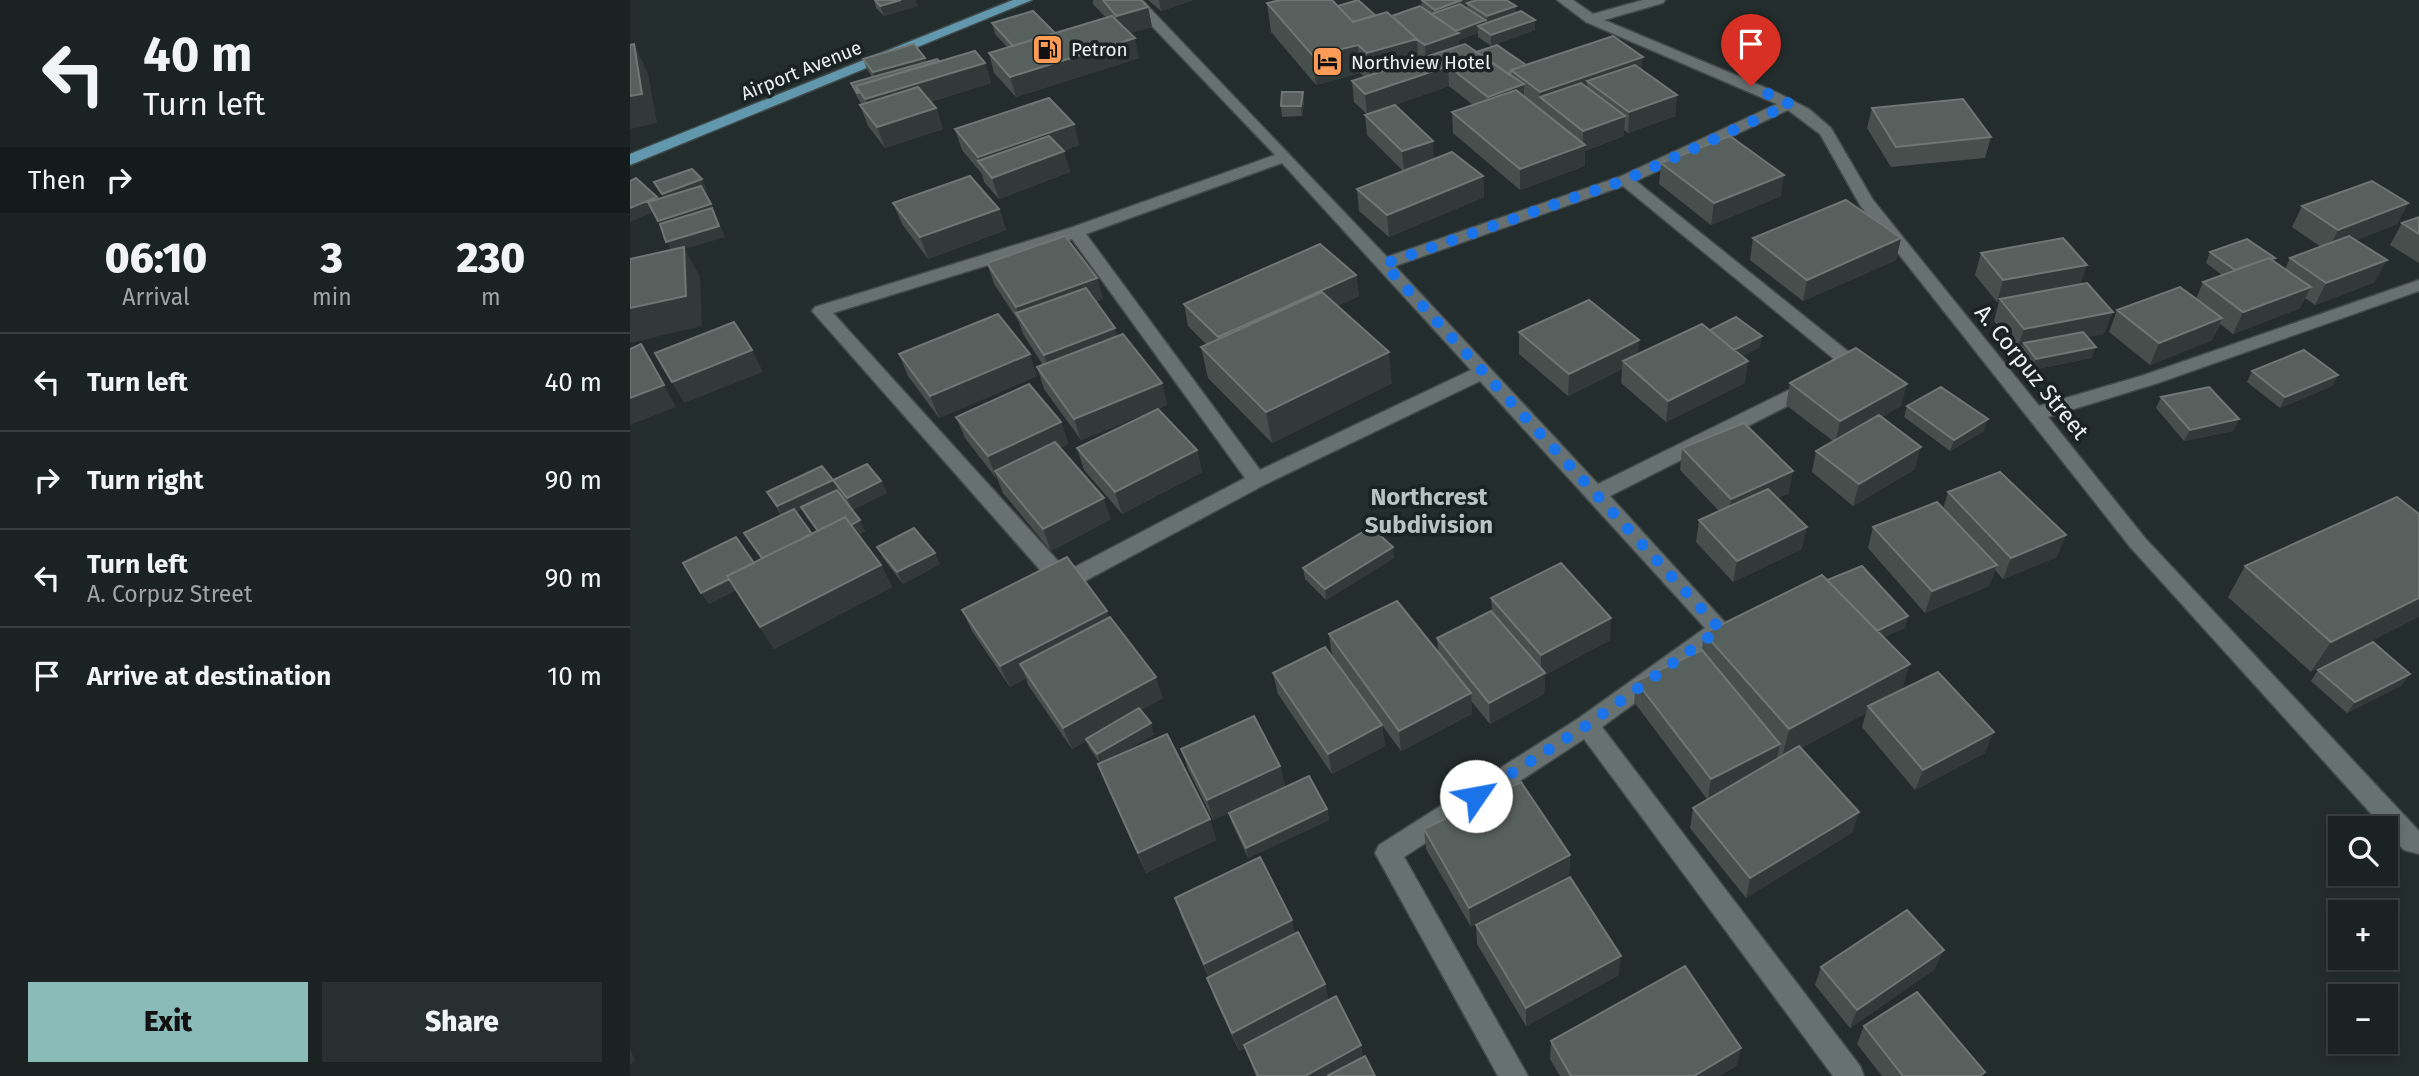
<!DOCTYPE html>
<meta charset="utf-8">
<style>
:root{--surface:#1b2222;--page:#282f2f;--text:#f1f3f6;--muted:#a0a4a5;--line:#393f40;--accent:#8bbbb9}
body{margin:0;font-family:"Fira Sans",sans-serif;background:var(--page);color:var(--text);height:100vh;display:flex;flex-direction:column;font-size:26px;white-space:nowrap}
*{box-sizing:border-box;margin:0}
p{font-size:23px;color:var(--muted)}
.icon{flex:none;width:38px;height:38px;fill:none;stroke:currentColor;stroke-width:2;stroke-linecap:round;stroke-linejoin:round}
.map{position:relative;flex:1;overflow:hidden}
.panel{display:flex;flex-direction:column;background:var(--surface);width:630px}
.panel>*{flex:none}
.banner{background:#1b2222;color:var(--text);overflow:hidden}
.fabs{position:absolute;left:1698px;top:816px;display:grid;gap:14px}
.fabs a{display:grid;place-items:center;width:70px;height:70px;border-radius:0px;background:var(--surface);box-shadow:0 4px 10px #0003,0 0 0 2px var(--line);font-size:35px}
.pin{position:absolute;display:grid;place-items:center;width:60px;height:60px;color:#fff;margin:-72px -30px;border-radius:50% 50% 50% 0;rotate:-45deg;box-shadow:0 0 7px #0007}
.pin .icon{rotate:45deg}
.me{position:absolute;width:77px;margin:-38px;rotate:57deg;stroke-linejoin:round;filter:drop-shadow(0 0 5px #0008)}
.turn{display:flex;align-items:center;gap:24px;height:147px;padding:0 28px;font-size:32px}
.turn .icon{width:91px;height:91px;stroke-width:2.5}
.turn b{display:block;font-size:49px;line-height:60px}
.then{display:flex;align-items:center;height:66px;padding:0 28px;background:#0003;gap:14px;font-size:26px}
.eta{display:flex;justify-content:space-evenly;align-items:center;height:119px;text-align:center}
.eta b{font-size:42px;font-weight:800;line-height:49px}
.cta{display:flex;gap:14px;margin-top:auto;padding:14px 28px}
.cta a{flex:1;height:80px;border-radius:0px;background:var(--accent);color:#111;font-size:28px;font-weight:800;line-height:80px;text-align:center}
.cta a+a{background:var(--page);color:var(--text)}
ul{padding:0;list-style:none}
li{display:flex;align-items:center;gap:21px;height:98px;padding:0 28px;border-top:2px solid var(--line)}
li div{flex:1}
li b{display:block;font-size:26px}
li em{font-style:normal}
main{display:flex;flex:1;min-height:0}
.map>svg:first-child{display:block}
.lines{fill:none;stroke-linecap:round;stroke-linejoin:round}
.minor-casing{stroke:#424a4a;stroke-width:3}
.major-casing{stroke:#424a4a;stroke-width:3}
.minor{fill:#677171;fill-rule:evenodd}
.major{fill:#6198ae;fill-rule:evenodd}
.wall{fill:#464f4b;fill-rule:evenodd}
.shaded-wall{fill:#313a38}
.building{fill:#58605d;stroke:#6f7774;stroke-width:2}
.route{stroke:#1a73e8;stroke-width:12;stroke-dasharray:0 21.6}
.labels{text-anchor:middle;stroke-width:7;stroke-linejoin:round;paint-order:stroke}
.far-poi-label{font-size:19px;fill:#eaf0f0;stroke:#1a2324;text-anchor:start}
.far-street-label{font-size:19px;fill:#eaf0f0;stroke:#1a2324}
.street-label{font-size:23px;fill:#eaf0f0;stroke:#1a2324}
.neighbourhood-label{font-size:24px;font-weight:bold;fill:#b8c3c4;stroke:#1a2324}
</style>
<main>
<section class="panel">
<div class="banner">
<div class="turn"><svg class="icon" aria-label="left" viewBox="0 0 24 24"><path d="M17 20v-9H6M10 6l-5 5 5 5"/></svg><div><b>40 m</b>Turn left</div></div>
<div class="then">Then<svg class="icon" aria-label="right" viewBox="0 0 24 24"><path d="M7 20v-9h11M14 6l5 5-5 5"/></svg></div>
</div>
<div class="eta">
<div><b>06:10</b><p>Arrival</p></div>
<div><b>3</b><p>min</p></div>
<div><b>230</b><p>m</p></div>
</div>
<ul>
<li><svg class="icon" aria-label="left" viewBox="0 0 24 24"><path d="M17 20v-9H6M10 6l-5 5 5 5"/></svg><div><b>Turn left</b></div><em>40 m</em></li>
<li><svg class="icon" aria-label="right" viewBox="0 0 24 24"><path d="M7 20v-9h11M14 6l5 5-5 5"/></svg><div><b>Turn right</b></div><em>90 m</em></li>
<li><svg class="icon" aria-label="left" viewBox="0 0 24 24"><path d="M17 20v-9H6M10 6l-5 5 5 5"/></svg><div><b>Turn left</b><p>A. Corpuz Street</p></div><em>90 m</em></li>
<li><svg class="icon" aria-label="arrive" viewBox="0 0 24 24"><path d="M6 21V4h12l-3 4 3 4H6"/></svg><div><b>Arrive at destination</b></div><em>10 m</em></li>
</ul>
<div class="cta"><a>Exit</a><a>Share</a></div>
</section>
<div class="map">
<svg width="1789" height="1076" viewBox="0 0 1789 1076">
<rect width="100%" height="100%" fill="#242d2d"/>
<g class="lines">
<defs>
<path id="minor" d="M497,0h15l245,257 232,-80 158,-73 -191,-82 -29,-22h16l20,14 50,-14h22l-2,3 -59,17 174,73 31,16 22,19 42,72 166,206 105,-31 275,-95v11l-261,92 -110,34 97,121 274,293v23l-15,-4 -273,-302 -271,-343 -40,-71 -32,-24 -152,71 224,180 2,4c-5,9 -17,13 -27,10l-2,-4 7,-7 -217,-178 -228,80 203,218 205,-101h14l2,4 -2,4 -207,105 121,133 -3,6 -126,92 258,339 4,10h-31l-249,-337 -180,118 124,219h-30l-123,-223 4,-8 200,-127 126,-90 -225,-247 -216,104 -192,103 -8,2 -8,-2 -244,-277 3,-4 255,-79 205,-73zM652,163l189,207 -211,100 -174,-236zM442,239l173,239 -178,93 -234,-258z"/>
<path id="major" d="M383,0h19l-402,165v-11z"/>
</defs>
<use href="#minor" class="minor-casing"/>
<use href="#major" class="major-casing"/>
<use href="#minor" class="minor"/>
<use href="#major" class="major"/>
</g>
<path class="wall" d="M244,0h41l3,6 -34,10 -8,-8z
M463,0h48l7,7 4,20 -22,6 9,25 -123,39 -22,-24 -5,-20 18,-6 -12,-13 -3,-11 63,10 51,-15 -13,-14z
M518,0h45l-32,11z
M791,0h54l41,6v6l19,18 -44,16 -13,-9v-4l-19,7v6l67,19 116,5 35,25 -2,21 -47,17 -4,-3v6l-39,15v15l-65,24 -67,-57 -1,-21 21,-7 -24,-19 -60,21 45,52 49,17 1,21 -95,40 -30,-26 -2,-22 46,-18 -36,-36 -2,-20 2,-1 -13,-12 -2,-21 13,-4 -5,-4 -44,12 -45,-53 -4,-29 71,3 37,9 17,1 30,-8z
M295,58l1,4 13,-1 46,2 6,20 -61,19 6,6 7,21 -58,19 -17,-22 -8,-21h3l-1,-1h-1l-6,-11 -4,-10 21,-6 -5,-8 -4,-10z
M674,102l-2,14 -20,1 -1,-11z
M1242,108l119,29 -6,21 -94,9 -24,-39z
M444,124l5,21 -16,6 7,21 -71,27 -15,-17 -2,-8 -20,-24 -7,-21z
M1031,163l120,33 -70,29 -52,-41z
M263,203l106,6 7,21 -78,29 -26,-35z
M1778,203l-11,21 -41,16 19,42 -60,23 -10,-7 -5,10 -67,26 -13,-10 -8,16 -62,25 -41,-33 8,-22 79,-11 7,-17 19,-7 -16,-12 4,-11 65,6 -2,2 12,9 5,-11 31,-11 -29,-20 10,-21z
M1789,217v46l-29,-18 12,-22z
M1123,238h148l-5,22 -93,41 -53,-41z
M1351,253l100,31 23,50 -17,3 9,10 -5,11 -59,12 -12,-16 1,-5 -4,1 -23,-29 5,-20 -2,1 -22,-27z
M357,263l110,15 6,21 -7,3 21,34 45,47 5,22 -86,35 -37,-51 -7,-22 6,-2 -20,-31 -4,-12 -25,-38z
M726,275l3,21 -22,10 55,77 -120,60 -64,-65 -7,-31 6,-2 -19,-19 -4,-22z
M1080,330l50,17 -18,9 3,27 -79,39 -45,-39 1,-14 -54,27 -49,-42v-22l118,22z
M269,354l138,22 -98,42 -31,-42z
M1622,371l86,4 -6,11 -52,22 -33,-26z
M1160,383l111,23 -20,11 34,52 -62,37 -41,-34 4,-21 17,-10 -47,-36z
M1531,397l78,22 -6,12 -49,10 -28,-33z
M1277,406l77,25 -34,20 -46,-34z
M326,417l105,5 7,22 -8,4 51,71 -60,32 -48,-58 -6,-15h-1l-31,-40z
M447,448l120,2 5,22 -80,42 -38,-44z
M1052,448l107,45 -11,5 24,51 -69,33 -37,-40 3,-22 20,-9 -39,-41z
M203,480l48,1 6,12 -35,17 -14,-19 27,40 -7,4 23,30 11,22 -118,62 -38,-59 -27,14 45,-41 7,-4 -17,-26 37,-18 -14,-23zM172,509l5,9 10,13 -5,3 -16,-22z
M1318,492l109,65 -54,22 -8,-9 -6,16 -64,27 -57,-65 5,-21 70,-18z
M1789,514l-108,158 -83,-75 17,-31z
M247,547l63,17 -37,20 -20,-26z
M764,558l-68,42 -21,-21 -2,-11z
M1197,580l78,48 -21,9 18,53 83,63 -70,37 -53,-63 4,-14 -65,35 52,84 -107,66 -56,-70 3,-20 14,-9 -73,-97 2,-21 66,-31 2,-17z
M861,598l119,42 -65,35 -1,19 -54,30 -19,-23 1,13 -71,37 -19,-26 3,21 -53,28 -54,-80 -5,-21 109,52 -50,-69 -3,-22 109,18 -1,-14 55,-27z
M332,610l147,7 54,81 -22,12 13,24 -39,23 95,62 6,21 -70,33 -40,-88 -8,-21 2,-1 -10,-14 -4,-8 -14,8 -44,-64 -2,-7 -16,9 -38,-56z
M1688,670l84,15 -55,28 -36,-32z
M551,749l99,17 5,20 -72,34 -25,-51z
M697,809l2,11 -81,38 -16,-35 -3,-10z
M794,829l146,26 -1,20 -98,52 -45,-78z
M545,898l120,35 30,51 3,16 47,76h-119l-11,-28 -6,3 -25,-54 -7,-19h2l-27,-60z
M846,925l143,50 -93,51 -49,-82z
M1191,967l114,2 -85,59 -35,-43z
M1234,1026l119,50h-101l-25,-32z
M921,1041l190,7 -5,18 -17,10h-159l-10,-17z"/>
<path class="shaded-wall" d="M271,0h14l3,6 -34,10 -4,-10z
M529,0h34l-32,11z
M832,0h13v6l-8,-3v6l-31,9 -1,-8z
M886,6v10l-29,11v-11z
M518,7l4,20 -31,9 -5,-20z
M855,20v11l-7,-5v7l-19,7v13l-33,12 -1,-20 30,-14z
M905,20v10l-44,16v-11z
M505,38l4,20 -123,39 -6,-20z
M787,39l2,28 -49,15 -3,-29z
M4,44l14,29 9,50 -27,6v-33z
M728,45l2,28 -44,12 -3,-29z
M1013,57l-2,20 -54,4v15l-47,1 -1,16 1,-21z
M295,58l3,10 -51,15 -4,-11z
M355,63l6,20 -118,36 -8,-20z
M818,66l1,20 -82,29 -2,-21z
M894,84v21l-35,12 -1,-20z
M673,92l1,10 -2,14 -1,-10z
M1047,95l-2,21 -47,17 1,-21z
M306,108l7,21 -58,19 -8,-21z
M995,116l-1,20 -39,15v15l-65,24v-21l63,-23v-15z
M444,124l5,21 -89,31 -9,-11 -3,-8z
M803,141l1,21 -30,10 -2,-21z
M434,151l6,21 -71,27 -7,-21z
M1154,175l-3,21 -70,29 3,-22z
M853,176l1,21 -95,40 -2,-22z
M72,179l5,11 -39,15 -6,-11z
M27,197l6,11 -33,14v-14z
M1778,203l-11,21 -69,27 10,-21z
M81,204l14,33 -40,12 15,28 2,49 -72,17v-35l42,-55 -14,-32z
M369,209l7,21 -78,29 -8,-22z
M1271,238l-5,22 -93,41 4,-21z
M1757,260l-12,22 -60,23 11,-22z
M1457,265l-7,22 -80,12 -1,2 -2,1 6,-22z
M726,275l3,21 -137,63 -4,-22z
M467,278l6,21 -77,29 -6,-8 -4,-13z
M1681,287l-11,21 -67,26 10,-22z
M1483,312l-9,22 -76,14 -4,-5 -3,6 -4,1 7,-21z
M1592,318l-10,22 -62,25 9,-22z
M485,328l6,22 -70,27 -7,-22z
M1132,336l-2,11 -28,14 1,-11z
M1009,340l-2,22 -14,-1 -1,8 -54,27 1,-22z
M1466,347l-5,11 -59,12 4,-11z
M122,350l11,22 -79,31 -12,-21z
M759,352l3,31 -120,60 -6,-31z
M400,354l7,22 -98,42 -9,-22z
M1118,361l-3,22 -79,39 2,-21z
M23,366l23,41 -46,18v-27z
M1708,375l-6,11 -52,22 5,-11z
M532,383l5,22 -86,35 -7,-21z
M1277,384l-6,22 -66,37 5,-22z
M1358,419l-4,12 -34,20 4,-11z
M1609,419l-6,12 -49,10 6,-11z
M431,422l7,22 -69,33 -4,-6 2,7h-1l-8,-22z
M1291,447l-6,22 -62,37 6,-22z
M567,450l5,22 -80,42 -7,-22z
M1163,471l-4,22 -62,27 4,-21z
M203,480l6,11 -56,27 -6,-12z
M251,481l6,12 -35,17 -5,-12z
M474,498l7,21 -60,32 -8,-22z
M230,520l5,11 -35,18 -6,-11z
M1177,527l-5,22 -69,33 4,-21z
M1436,535l-9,22 -54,22 8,-21z
M763,547l1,11 -68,42 -1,-11z
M305,553l5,11 -37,20 -6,-12z
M251,565l11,22 -118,62 -14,-22z
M1367,565l-8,21 -64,27 7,-22z
M99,579l7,11 -27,14 -8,-11z
M1789,598v19l-108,55 20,-30z
M477,611l7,21 -94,32 6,14 -16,9 -10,-21z
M1278,616l-3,12 -39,17 3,-11z
M981,618l-1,22 -65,35 -1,19 -54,30 -1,-21 52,-28v-20z
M1280,664l-9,30 -33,12 -2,7 -84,45 7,-29z
M1780,674l-8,11 -55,28 8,-11z
M526,677l7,21 -91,51 -9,-21z
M841,693l1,21 -71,37 -2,-20z
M521,723l3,11 -53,31 -4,-11z
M752,725l3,21 -53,28 -4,-20z
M1364,732l-9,21 -70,37 8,-20z
M1150,744l-5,21 -67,35 3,-21z
M650,766l5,20 -72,34 -6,-20z
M697,809l2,11 -81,38 -2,-10z
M1229,812l-6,20 -107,66 4,-20z
M580,819l6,21 -70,33 -8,-20z
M940,855l-1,20 -98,52 -2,-19z
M662,920l4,20 -85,43 -7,-19z
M1314,950l-9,19 -85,59 7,-18z
M991,956l-2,19 -93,51v-18z
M695,984l4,18 -90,49 -7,-18z
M731,1045l4,18 -24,13h-36z
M1111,1048l-5,18 -17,10h-25z
M0,1049l5,12 -5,4z"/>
<path class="building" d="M245,0h26l-21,6z
M473,0h38l7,7 -32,9z
M651,0h51l21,22 34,-10 30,27 -50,14 -9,-8 -45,11 -46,-53z
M728,0l17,15 -22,7 -15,-16z
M792,0h40l-27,10z
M847,0h29l10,6 -29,10 -20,-13z
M830,4l25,16 -29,11 -25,-17z
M790,6l39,27 -34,12 -9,-6h1l-25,-23z
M403,11l22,22 -42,13 -21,-23z
M891,11l14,9 -44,15 -13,-9z
M482,16l23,22 -125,39 -21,-24z
M983,36l30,21 -103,35 -29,-22z
M4,44l8,50 -12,2v-51z
M284,44l11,14 -52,14 -10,-13z
M835,44l59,40 -36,13 -40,-31 -83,28 -13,-13z
M867,45l29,20 -15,5 -1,5 -34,-23z
M345,51l10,12 -120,36 -9,-13z
M307,59l2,2 -83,25 2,7h-1l-6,-10z
M1005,65l42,30 -48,17 -42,-31z
M951,83l44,33 -42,15 -43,-34z
M288,87l18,21 -59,19 -17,-22z
M886,90l69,55 -65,24 -68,-57z
M652,92h21l-2,14h-20z
M419,98l25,26 -96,33 -23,-28z
M1333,99l28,38 -95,10 -24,-39z
M765,105l38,36 -31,10 -37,-36z
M419,136l15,15 -72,27 -14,-17z
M1100,136l54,39 -70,28 -53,-40z
M822,152l31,24 -96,39 -30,-26z
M62,169l10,10 -40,15 -8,-12z
M340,176l29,33 -79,28 -27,-34z
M6,178l21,19 -27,11v-27z
M1742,181l36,22 -70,27 -36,-24z
M71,186l10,18 -53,17 -10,-19z
M1216,200l55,38 -94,42 -54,-42z
M82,208l7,18 -53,16 -6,-18z
M1789,217v17l-17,-11z
M435,236l32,42 -81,29 -29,-44z
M1719,236l38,24 -61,23 -36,-25z
M1433,238l24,27 -84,15 -22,-27z
M1617,239l28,19 -4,1 -2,-1 -34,12 -25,-18z
M690,244l36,31 -138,62 -34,-33z
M54,247l2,49 -56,12v-49z
M1639,258l42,29 -68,25 -40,-30z
M1457,283l26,29 -89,17 -24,-30z
M1550,287l42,31 -63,25 -42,-33z
M456,288l29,40 -71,27 -28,-42z
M692,292l67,60 -123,60 -65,-65z
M959,300l50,40 -70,34 -50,-42z
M368,314l32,40 -100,42 -31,-42z
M1106,317l26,19 -28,14 -24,-20z
M104,322l18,28 -80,32 -17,-29z
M1072,324l46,37 -80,40 -45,-40z
M1453,332l13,15 -60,12 -12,-16z
M493,334l39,49 -88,36 -37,-52z
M11,344l23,41 -34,13v-49z
M1226,348l51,36 -67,37 -50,-38z
M1674,350l34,25 -53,22 -33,-26z
M399,384l32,38 -73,34 -32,-39z
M1311,387l47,32 -34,21 -47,-34z
M1579,387l30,32 -49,11 -29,-33z
M528,409l39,41 -82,42 -38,-44z
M1249,415l42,32 -62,37 -43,-33z
M1114,423l49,48 -62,28 -49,-51z
M425,442l49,56 -61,31 -48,-58z
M237,464l14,17 -34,17 -14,-18z
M192,466l11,14 -56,26 -10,-14z
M1370,472l66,63 -55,23 -63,-66z
M1138,489l39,38 -70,34 -38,-41z
M207,490l23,30 -9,5 -6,-8 -27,14 -17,-24z
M1767,497l22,17v84l-88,44 -86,-76z
M1307,502l60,63 -65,26 -59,-64z
M164,509l18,25 -50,24 -18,-25z
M215,517l36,48 -121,62 -33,-51z
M741,527l22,20 -68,42 -22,-21z
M284,528l21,25 -38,19 -20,-25z
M106,537l18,26 -27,13 2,3 -28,14 -18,-30z
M437,557l40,54 -107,55 -38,-56z
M931,563l50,55 -70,37 -50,-57z
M1232,566l46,50 -31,15 -50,-51z
M1192,575l88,89 -121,65 -85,-96z
M767,601l74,92 -72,38 -70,-97z
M861,611l54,62 -56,30 -52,-65z
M480,617l46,60 -93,51 -43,-64z
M1743,642l37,32 -55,28 -37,-32z
M695,647l57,78 -54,29 -55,-81z
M1072,650l78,94 -69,35 -75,-98z
M1308,672l56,60 -71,38 -55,-64z
M509,708l12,15 -54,31 -11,-15z
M624,716l26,50 -73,34 -26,-51z
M537,734l43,85 -72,34 -40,-89z
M1169,746l60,66 -109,66 -57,-70z
M679,776l18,33 -81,39 -17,-35z
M891,782l49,73 -101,53 -45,-79z
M630,857l32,63 -88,44 -29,-66z
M940,877l51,79 -95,52 -50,-83z
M1277,910l37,40 -87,60 -36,-43z
M668,932l27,52 -93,49 -25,-55z
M1055,966l56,82 -47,28h-123l-20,-35z
M1287,992l68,80 -5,4h-77l-39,-50z
M706,996l25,49 -56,31h-47l-14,-31z
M735,1056l10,20h-48z"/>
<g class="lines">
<path class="route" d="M846,796l111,-71 133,-96 -336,-365 241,-84 165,-76 -39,-18"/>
</g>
<defs>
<symbol id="fuel-square" viewBox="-11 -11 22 22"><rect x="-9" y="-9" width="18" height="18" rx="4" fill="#fe9c57" stroke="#1a2324"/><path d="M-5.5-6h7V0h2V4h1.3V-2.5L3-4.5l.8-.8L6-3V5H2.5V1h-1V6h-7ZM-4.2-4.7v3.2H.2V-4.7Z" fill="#111"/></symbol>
<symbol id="hotel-square" viewBox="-11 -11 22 22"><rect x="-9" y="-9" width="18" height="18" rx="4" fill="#fe9c57" stroke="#1a2324"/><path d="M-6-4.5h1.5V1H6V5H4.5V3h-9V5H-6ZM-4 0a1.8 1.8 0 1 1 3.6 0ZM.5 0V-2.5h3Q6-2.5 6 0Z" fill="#111"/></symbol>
</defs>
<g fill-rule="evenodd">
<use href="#fuel-square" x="400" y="32" width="35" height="35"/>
<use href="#hotel-square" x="680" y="44" width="35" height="35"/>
</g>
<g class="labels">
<g class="far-poi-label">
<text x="441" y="56">Petron</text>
<text x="721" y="69">Northview Hotel</text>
</g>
<g class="far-street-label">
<text transform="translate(171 70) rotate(-22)" y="7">Airport Avenue</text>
</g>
<g class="street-label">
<text transform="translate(1402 372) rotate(51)" y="8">A. Corpuz Street</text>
</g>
<g class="neighbourhood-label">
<text x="799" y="505">Northcrest<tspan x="799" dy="28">Subdivision</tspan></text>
</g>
</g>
</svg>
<div class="fabs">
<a><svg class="icon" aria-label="search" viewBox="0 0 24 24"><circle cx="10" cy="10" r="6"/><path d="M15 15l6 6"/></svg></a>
<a>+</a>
<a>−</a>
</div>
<div class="pin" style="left:1121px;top:86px;background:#d93025"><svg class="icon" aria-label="arrive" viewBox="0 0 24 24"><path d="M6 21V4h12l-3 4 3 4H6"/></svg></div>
<svg class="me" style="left:846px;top:796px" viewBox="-20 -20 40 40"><circle r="19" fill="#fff"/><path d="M0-13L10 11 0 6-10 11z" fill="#1a73e8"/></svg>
</div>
</main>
